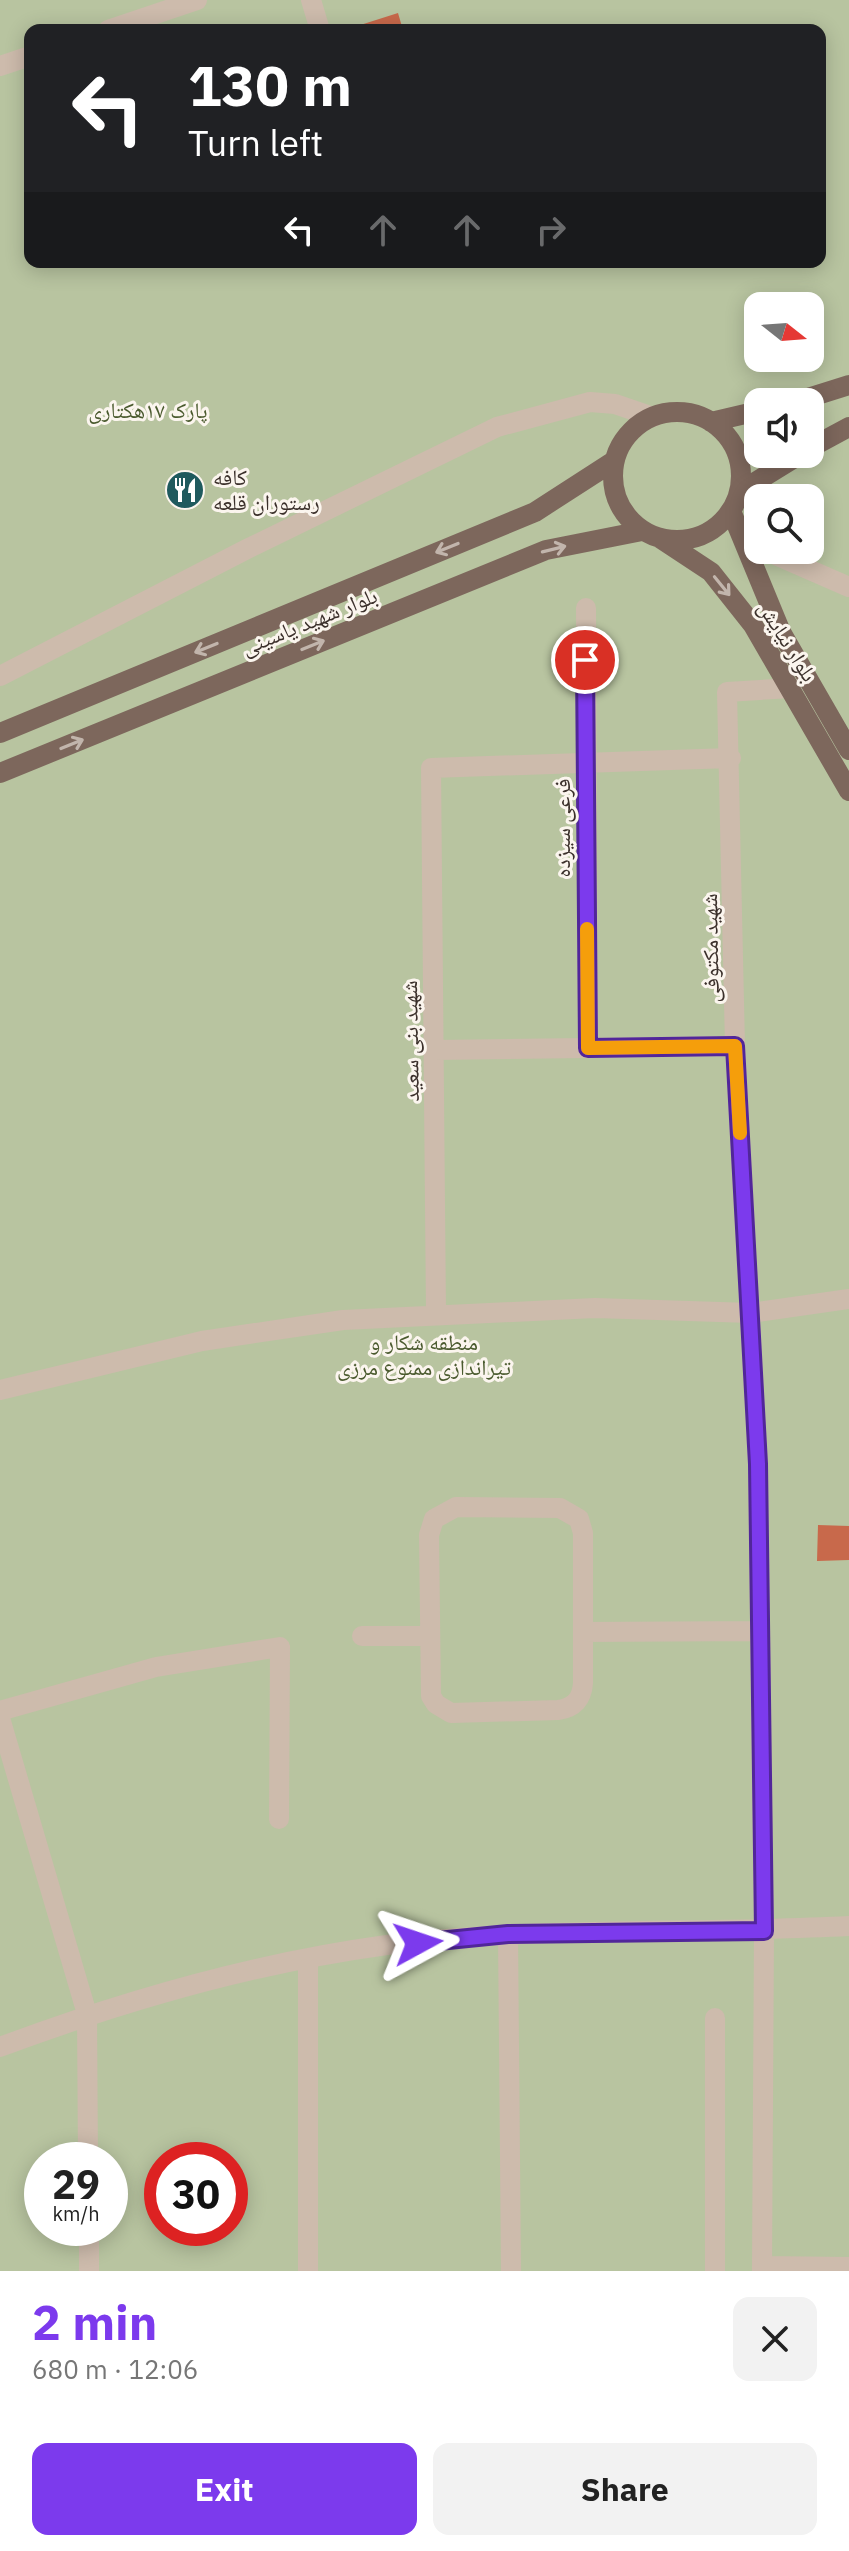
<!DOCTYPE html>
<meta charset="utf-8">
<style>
:root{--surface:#fff;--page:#f2f2f2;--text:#222;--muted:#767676;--accent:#7c3aed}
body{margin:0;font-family:"IBM Plex Sans","Noto Naskh Arabic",sans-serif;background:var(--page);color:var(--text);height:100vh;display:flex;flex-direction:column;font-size:30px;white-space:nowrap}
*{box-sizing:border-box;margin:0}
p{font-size:26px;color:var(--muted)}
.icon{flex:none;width:44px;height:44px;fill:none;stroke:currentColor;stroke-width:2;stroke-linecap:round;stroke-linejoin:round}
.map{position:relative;height:2271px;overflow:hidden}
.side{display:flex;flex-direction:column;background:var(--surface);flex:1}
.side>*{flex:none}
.hud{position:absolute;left:24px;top:24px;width:802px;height:244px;border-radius:16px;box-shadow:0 4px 20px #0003;background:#202124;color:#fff;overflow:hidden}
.needle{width:52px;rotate:107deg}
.fabs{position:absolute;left:744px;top:292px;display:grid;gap:16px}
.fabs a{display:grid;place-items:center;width:80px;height:80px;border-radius:16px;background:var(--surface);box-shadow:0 4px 20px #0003;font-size:40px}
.speed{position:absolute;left:24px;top:2142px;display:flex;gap:16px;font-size:40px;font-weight:700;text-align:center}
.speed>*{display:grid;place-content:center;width:104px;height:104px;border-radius:50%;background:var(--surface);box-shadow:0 4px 20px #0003;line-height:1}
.speed small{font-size:20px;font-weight:400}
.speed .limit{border:12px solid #d22;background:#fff;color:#111}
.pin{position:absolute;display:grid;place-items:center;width:68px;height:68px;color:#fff;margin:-34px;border:4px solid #fff;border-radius:50%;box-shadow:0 2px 8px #0007}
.me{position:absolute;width:88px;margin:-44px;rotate:85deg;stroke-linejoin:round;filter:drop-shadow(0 0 6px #0008)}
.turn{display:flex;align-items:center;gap:28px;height:168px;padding:0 32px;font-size:36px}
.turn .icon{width:104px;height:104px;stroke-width:2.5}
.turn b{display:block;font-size:56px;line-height:68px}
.lanes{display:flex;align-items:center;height:76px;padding:0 32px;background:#0003;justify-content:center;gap:40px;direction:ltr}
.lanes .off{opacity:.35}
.round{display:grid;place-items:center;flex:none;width:84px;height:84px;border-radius:16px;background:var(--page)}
.head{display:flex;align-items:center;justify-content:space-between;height:136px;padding:0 32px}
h1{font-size:48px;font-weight:700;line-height:60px;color:var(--accent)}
.primary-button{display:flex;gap:16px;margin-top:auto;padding:16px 32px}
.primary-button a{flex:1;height:92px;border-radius:16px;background:var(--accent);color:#fff;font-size:32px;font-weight:700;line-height:92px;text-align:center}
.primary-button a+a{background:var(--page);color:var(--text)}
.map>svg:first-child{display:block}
.green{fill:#b8c4a0;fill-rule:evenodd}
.building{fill:#c8694b}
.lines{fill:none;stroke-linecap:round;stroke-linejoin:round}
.minor{stroke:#cdbbac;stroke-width:20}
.major{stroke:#7d675c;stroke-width:20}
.oneway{stroke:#c2b5ac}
.route-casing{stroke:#51269a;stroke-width:20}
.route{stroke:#7c3aed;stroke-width:14}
.slow{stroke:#f59e0b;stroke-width:14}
.labels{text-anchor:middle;stroke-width:6;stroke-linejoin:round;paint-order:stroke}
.park-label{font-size:22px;fill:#4a5a2e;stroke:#fbf5ee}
.poi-label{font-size:22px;fill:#3b302b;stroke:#fbf5ee;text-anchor:start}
.street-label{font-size:22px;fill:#3b302b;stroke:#fbf5ee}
</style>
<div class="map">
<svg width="849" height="2271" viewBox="0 0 849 2271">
<rect width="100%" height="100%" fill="#f4ebe1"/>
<path class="green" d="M0,0h849v2271h-849zM30,30h790v232h-790zM758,306h52v52h-52zM758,402h52v52h-52zM758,498h52v52h-52zM42,2160h68v68h-68zM162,2160h68v68h-68z"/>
<path class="building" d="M398,13l5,17h-49v-3z
M818,1525l31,1v34l-32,1z"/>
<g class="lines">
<path class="minor" d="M311,0l9,30
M108,30l89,-30
M0,66l30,-10
M764,550l85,37
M586,608l2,440
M0,676l247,-127 250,-122 93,-25 25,2 38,13
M434,1050l301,-4
M436,1313l-5,-545 300,-10
M0,1390l202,-49 141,-21 252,-12 156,5 98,-14
M456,1507l104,1 19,11 4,14v150c-1,16 -9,25 -25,27l-107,3 -15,-9 -5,-8 -2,-161 5,-16z
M583,1632l177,-1
M362,1636h67
M0,1711l156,-44 124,-20 -1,172
M0,1718l87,296 1,146
M508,1934l3,337
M308,1958v313
M715,2018v253
M0,2047c126,-47 254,-84 387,-102 153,-19 308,-11 462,-19
M89,2228v43
M762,2266l87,1
M762,2271l2,-340 -6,-467 -23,-418 -8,-354 64,-4"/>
<path class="major" d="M795,402l54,-17
M613 476a64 64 0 1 1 128 0a64 64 0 1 1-128 0Z
M711,422l47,-11
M810,448l39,-21
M739,492l62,-38
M731,511l50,121 68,118
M661,539l50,33 42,53 96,166
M0,733l535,-221 79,-51
M0,773l546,-223 96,-19"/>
</g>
<defs><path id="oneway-shaft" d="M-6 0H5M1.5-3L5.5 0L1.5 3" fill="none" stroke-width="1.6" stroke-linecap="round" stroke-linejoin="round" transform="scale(2)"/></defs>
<g class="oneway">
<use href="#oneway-shaft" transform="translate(447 548) rotate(158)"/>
<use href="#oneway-shaft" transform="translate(554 549) rotate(-14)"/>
<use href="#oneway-shaft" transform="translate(722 586) rotate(51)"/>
<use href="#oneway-shaft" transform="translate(313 645) rotate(-22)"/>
<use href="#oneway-shaft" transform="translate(206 648) rotate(158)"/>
<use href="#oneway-shaft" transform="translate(72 744) rotate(-22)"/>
</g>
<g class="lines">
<defs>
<path id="route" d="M418,1943l90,-9 256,-3 -6,-467 -23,-418 -147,2 -3,-388"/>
</defs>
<use href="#route" class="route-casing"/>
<use href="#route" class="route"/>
<path class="slow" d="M587,929l1,119 147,-2 5,87"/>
</g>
<defs>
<symbol id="restaurant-disc" viewBox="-11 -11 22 22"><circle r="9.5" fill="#1f5a5e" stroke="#fbf5ee"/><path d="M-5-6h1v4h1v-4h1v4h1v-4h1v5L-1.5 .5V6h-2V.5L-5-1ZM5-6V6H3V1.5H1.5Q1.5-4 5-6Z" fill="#fff"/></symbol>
</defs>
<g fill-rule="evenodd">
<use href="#restaurant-disc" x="163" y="468" width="44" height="44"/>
</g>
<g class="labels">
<g class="park-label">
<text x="148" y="418">پارک ۱۷هکتاری</text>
<text x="424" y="1350">منطقه شکار و<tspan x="424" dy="25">تیراندازی ممنوع مرزی</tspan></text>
</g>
<g class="poi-label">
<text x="213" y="485">کافه<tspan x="213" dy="25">رستوران قلعه</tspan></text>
</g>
<g class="street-label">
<text transform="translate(309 621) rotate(-22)" y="8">بلوار شهید یاسینی</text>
<text transform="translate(788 641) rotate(58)" y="8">بلوار نیایش</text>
<text transform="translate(562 828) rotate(-90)" y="8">فرعی سیزده</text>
<text transform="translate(710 948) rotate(-91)" y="8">شهید مکتوفی</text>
<text transform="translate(410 1041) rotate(-91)" y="8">شهید بنی سعید</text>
</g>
</g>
</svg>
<div class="fabs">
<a><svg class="needle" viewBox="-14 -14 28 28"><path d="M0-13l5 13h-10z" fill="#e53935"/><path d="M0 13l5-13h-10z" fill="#767676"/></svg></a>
<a><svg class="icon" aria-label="sound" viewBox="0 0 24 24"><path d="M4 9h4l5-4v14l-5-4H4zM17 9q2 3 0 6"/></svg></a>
<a><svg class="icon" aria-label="search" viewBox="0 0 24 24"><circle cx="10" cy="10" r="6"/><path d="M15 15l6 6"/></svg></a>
</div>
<div class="speed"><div>29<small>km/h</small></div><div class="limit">30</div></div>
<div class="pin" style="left:585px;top:660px;background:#d93025"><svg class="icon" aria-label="arrive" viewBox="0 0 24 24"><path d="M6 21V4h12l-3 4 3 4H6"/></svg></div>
<svg class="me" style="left:418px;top:1943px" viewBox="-20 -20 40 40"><path d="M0-17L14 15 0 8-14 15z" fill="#7c3aed" stroke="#fff" stroke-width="4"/></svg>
<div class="hud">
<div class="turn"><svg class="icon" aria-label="left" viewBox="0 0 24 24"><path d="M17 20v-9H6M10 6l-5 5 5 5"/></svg><div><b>130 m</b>Turn left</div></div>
<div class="lanes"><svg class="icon" aria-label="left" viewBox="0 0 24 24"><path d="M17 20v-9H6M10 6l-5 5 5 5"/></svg><svg class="icon off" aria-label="ahead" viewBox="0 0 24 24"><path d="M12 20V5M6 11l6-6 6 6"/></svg><svg class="icon off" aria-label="ahead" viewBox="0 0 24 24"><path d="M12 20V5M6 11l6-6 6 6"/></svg><svg class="icon off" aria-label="right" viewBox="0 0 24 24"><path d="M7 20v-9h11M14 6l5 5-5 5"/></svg></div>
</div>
</div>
<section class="side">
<div class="head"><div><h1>2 min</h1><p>680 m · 12:06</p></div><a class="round"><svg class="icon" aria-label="close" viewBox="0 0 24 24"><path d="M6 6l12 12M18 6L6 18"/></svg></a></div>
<div class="primary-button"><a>Exit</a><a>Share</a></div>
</section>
